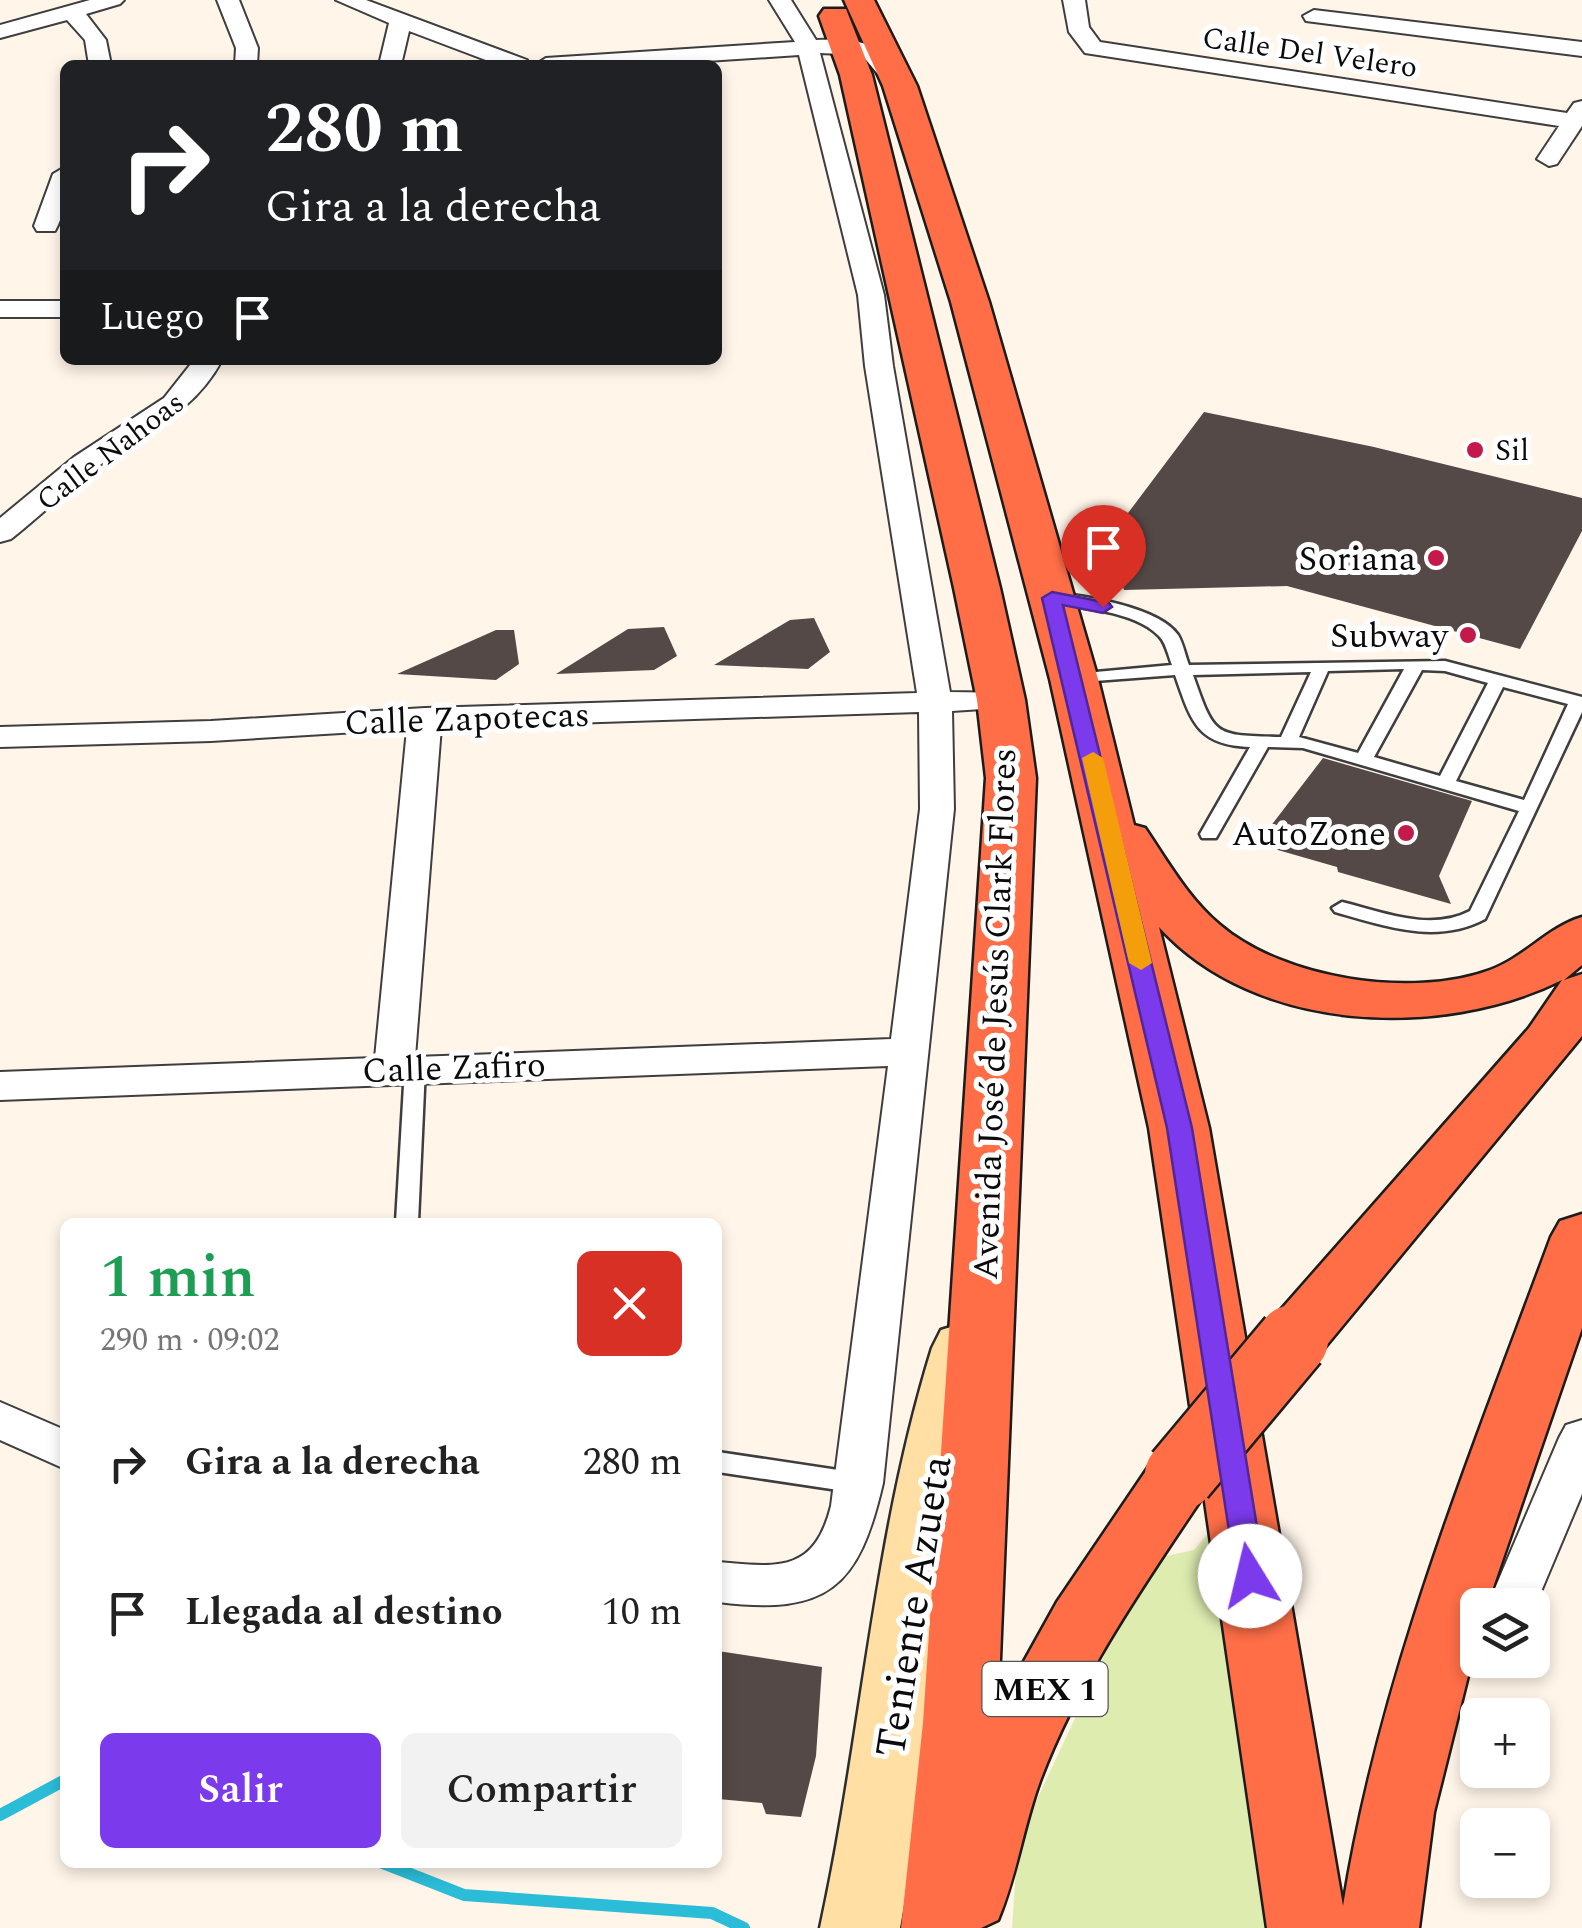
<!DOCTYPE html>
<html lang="es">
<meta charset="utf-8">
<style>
:root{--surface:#fff;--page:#f2f2f2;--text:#222;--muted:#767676;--accent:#7c3aed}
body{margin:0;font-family:Spectral,serif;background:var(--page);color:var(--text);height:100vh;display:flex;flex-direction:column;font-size:38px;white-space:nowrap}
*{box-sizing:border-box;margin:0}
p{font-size:32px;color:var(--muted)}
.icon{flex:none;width:55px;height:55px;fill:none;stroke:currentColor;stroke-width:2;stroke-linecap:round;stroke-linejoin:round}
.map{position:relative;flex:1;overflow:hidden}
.side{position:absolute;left:60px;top:1218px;width:662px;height:650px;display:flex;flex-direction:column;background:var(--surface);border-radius:15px;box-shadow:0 5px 15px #0003}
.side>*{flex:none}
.top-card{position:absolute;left:60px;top:60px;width:662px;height:305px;border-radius:15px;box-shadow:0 5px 15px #0003;background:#202124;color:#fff;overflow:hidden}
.tools{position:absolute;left:1460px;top:1588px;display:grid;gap:20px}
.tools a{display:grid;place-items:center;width:90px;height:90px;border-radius:15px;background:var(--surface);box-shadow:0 5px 15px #0003;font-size:50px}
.pin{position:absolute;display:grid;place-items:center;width:85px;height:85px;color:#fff;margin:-102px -42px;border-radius:50% 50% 50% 0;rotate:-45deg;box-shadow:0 0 10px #0007}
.pin .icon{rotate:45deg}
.me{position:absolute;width:110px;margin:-55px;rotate:351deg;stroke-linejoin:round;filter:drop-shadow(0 0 8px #0008)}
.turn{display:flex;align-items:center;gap:35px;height:210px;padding:0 40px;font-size:45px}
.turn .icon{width:130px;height:130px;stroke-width:2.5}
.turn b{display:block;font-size:70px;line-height:85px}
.then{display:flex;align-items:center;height:95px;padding:0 40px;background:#0003;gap:20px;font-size:38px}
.round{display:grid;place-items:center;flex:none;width:105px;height:105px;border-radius:15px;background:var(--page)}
.summary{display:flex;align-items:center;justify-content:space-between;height:170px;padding:0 40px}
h1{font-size:60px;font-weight:600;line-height:75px;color:#1e9e55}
.cta{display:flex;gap:20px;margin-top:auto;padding:20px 40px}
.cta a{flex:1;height:115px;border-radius:15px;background:var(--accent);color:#fff;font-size:40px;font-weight:600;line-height:115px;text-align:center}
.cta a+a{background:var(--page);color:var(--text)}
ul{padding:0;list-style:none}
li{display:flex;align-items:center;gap:30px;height:150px;padding:0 40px}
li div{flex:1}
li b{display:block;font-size:38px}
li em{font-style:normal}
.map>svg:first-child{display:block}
.green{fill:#deecb0}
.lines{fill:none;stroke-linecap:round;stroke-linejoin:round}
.stream{stroke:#2bbcd7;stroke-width:12}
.building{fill:#544947}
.lane-casing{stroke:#3e3e3e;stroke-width:5}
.street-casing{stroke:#3e3e3e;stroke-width:4}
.secondary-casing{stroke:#2d2d2d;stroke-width:5}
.highway-casing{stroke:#1c1c1c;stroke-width:5}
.lane{fill:#fff;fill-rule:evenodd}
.street{fill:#fff;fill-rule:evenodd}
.secondary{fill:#ffdfa4;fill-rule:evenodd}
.highway{fill:#ff6e47;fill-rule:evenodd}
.highway-bridge-casing{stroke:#1c1c1c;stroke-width:75;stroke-linecap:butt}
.highway-bridge{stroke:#ff6e47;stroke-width:70}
.route{fill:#7c3aed;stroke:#51269a;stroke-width:2.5}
.slow{fill:#f59e0b}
.poi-dot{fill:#c41a4b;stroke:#fff;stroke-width:4}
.labels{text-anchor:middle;stroke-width:10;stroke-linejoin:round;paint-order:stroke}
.far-street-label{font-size:30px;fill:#0b0b0b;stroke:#fff}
.far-poi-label{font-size:30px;fill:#0b0b0b;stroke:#fff;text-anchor:start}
.shield{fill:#fff;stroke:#545454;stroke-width:2.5}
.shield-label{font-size:32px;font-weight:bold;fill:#0b0b0b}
.poi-label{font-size:35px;fill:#0b0b0b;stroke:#fff;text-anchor:end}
.street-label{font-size:35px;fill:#0b0b0b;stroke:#fff}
.near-street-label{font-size:42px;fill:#0b0b0b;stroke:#fff}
</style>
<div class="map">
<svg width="1582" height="1928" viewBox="0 0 1582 1928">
<rect width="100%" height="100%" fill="#fff5e9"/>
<path class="green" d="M1223,1516l48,412h-259l6,-88 148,-316v32l28,-6z"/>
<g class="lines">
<path class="stream" d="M0,1815l65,-35
M380,1862l84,33 248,18 32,15"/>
</g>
<path class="building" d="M1204,412l170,35 208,51v33l-62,118 -233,-63 -163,4 -17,-49z
M814,618l16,34 -22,17 -94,-4 76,-45z
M664,627l13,29 -23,14 -98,4 72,-45z
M496,630h18l5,34 -23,16 -99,-6z
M1323,758l149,43 -33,75 12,28 -113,-32 -1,-5 -80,-23z
M718,1651l104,16 -6,89 -15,61 -35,-3 -4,-11 -44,-4z"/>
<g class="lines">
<defs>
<path id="lane" d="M1051,593c32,2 108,14 127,42 5,8 7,20 11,30l256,-4 137,36v15l-97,207c-49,26 -100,7 -150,-7l-3,-4 10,-6c41,10 88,30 128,9l49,-100 -216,-63 -35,-1 -52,91h-14l-2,-4 50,-87c-54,-2 -59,-27 -75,-72l-107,8 -3,-4 9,-5 98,-9c-4,-10 -6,-22 -13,-29 -25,-26 -81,-28 -114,-34l-2,-4zM1404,669l-46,84 -59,-16 29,-66zM1422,670l23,1 43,12 -48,93 -66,-19zM1311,672l-30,65c-67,-2 -66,1 -88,-62zM1503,687l65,17 -44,96 -68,-19z
M415,1061l10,7 -7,154h-22l9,-154z
M718,1452l140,21 9,3 3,7 -3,7 -9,3 -140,-21z"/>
<path id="street" d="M90,0h34l-4,4 -34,10 20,26 5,25h-22l-4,-25 -18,-20 -67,18v-13z
M217,0h22l19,48 -1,17h-22l1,-17z
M336,0h30l161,60 3,5h-31l-90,-34 -8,34h-22l10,-42z
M769,0h22l25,40c51,-3 65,5 95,46l-3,5h-16l-30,-36 -42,-2 64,242 9,71 57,326 63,1 4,7 -4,7 -61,4 2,98 -71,674c-24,104 -55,133 -165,119v-40c59,5 96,12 113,-56l57,-440 -888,34v-28l375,-14 32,-329 -196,12 -211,6v-20l211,-6 214,-13 492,-15 -52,-327 -7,-71 -59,-240 -154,10h-110l11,-7 249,-16zM919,712l1,97 -29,230 -476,18 26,-330z
M1063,0h22l4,27 11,15 467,71 7,-10 8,-2v25l-25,38 -8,2 -12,-7 22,-33 -474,-73 -16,-21z
M1314,10l268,32v14l-276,-35 -3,-5z
M65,167c0,23 2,43 -10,64h-18l-3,-5 19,-52z
M0,301h65v16h-65z
M194,360h28c-28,53 -76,71 -122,105 -31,23 -59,50 -89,74l-11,3v-24l74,-61 90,-59z
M0,1402l65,28v39l-65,-29z
M1582,1420v74l-50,119v-8h-44l71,-167 7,-13z"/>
<path id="secondary" d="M964,1323l23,7 9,18c-54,190 -60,387 -96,580h-80c42,-193 53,-390 112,-580l9,-18z"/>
<path id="highway" d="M844,0h30l43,86 72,216 109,377 36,146 11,3c23,34 43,70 75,97 63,54 192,74 270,45 35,-13 58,-43 92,-53v48l-18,15 18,-6v62l-266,322 -23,7 -23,-7 -9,-18 9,-18 259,-294 33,-48c-121,60 -307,53 -403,-53l50,201 134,778c37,-232 127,-449 208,-669l9,-16 22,-7v114l-95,277h-9v31l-44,176 -15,116h-152l-63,-433c-61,91 -125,183 -164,286 -17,46 -23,94 -42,139l-17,8h-80l22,-205 63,-945 -9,-78 -23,-112 -114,-513 -21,-59 5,-7h22l26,66 128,513 25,112 11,78 -38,930 59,-106 99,-146 24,-8 17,5 -48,-325 -99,-449 -99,-377 -68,-216z"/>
</defs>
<use href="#lane" class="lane-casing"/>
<use href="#street" class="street-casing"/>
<use href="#secondary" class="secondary-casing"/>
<use href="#highway" class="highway-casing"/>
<use href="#lane" class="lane"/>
<use href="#street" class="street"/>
<use href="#secondary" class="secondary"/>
<use href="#highway" class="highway"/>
<defs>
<path id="highway-bridge" d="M1180,1475l113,-135"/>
</defs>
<use href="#highway-bridge" class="highway-bridge-casing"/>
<use href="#highway-bridge" class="highway-bridge"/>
</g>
<path class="route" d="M1052,592l57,11 3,4 -9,6 -40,-8 129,523 73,448 -4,9 -11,4 -10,-4 -4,-9 -69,-448 -125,-530z"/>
<path class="slow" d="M1093,752l10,6 49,205 -11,7 -12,-7 -47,-205z"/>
<g class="poi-dot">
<circle cx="1475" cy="450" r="10"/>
<circle cx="1436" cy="558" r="10"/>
<circle cx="1468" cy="635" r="10"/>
<circle cx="1406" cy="833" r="10"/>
</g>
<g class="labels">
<g class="far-street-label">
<text transform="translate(1310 52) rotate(8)" y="10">Calle Del Velero</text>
<text transform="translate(110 451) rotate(-37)" y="10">Calle Nahoas</text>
</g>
<g class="far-poi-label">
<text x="1495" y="460">Sil</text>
</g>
<rect class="shield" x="982.5" y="1662" width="125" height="54" rx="8"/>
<g class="shield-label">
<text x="1045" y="1700">MEX 1</text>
</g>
<g class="poi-label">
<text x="1416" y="570">Soriana</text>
<text x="1448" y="647">Subway</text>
<text x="1386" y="845">AutoZone</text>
</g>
<g class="street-label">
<text transform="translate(467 718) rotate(-2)" y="12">Calle Zapotecas</text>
<text transform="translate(994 1014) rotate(-88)" y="12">Avenida José de Jesús Clark Flores</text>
<text transform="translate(454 1067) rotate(-2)" y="12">Calle Zafiro</text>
</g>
<g class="near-street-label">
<text transform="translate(912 1606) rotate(-81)" y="15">Teniente Azueta</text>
</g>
</g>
</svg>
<div class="tools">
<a><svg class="icon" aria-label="layers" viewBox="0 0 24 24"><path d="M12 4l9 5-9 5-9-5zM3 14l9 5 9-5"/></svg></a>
<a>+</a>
<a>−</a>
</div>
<div class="pin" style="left:1103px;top:607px;background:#d93025"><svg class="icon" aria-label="arrive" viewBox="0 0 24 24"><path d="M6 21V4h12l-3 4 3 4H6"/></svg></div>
<svg class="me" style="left:1250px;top:1576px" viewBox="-20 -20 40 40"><circle r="19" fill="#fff"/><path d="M0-13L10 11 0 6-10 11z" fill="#7c3aed"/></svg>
<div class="top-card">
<div class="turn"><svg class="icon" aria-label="right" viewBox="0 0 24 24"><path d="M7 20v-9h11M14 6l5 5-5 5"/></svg><div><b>280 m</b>Gira a la derecha</div></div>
<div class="then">Luego<svg class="icon" aria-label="arrive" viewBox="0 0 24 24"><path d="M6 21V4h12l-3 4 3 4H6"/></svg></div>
</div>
<section class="side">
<div class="summary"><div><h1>1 min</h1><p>290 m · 09:02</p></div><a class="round" style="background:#d93025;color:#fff"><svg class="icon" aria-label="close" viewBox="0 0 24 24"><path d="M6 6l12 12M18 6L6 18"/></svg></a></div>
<ul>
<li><svg class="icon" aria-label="right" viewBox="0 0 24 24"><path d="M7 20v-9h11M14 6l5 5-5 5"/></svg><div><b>Gira a la derecha</b></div><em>280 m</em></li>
<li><svg class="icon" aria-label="arrive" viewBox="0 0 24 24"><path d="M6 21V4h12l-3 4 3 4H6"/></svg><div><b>Llegada al destino</b></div><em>10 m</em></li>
</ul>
<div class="cta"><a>Salir</a><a>Compartir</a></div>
</section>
</div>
